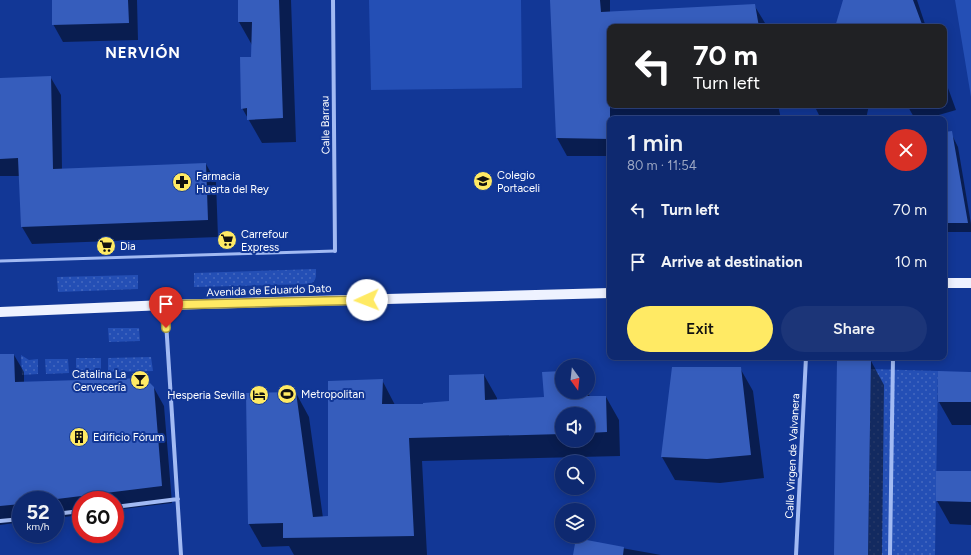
<!DOCTYPE html>
<meta charset="utf-8">
<style>
:root{--surface:#0e2970;--page:#1c3578;--text:#f1f3f6;--muted:#9ba6c3;--line:#2e4583;--accent:#ffea64}
body{margin:0;font-family:Figtree,sans-serif;background:var(--page);color:var(--text);height:100vh;display:flex;flex-direction:column;font-size:15px;white-space:nowrap}
*{box-sizing:border-box;margin:0}
p{font-size:13px;color:var(--muted)}
.icon{flex:none;width:22px;height:22px;fill:none;stroke:currentColor;stroke-width:2;stroke-linecap:round;stroke-linejoin:round}
.map{position:relative;flex:1;overflow:hidden}
.drawer{position:absolute;left:607px;top:116px;width:340px;height:244px;display:flex;flex-direction:column;background:var(--surface);border-radius:8px;box-shadow:0 2px 10px #0003,0 0 0 1px var(--line)}
.drawer>*{flex:none}
.top-card{position:absolute;left:607px;top:24px;width:340px;height:84px;border-radius:8px;box-shadow:0 2px 10px #0003,0 0 0 1px var(--line);background:#202124;color:#fff;overflow:hidden}
.needle{width:26px;rotate:165deg}
.fabs{position:absolute;left:555px;top:359px;display:grid;gap:8px}
.fabs a{display:grid;place-items:center;width:40px;height:40px;border-radius:50%;background:var(--surface);box-shadow:0 2px 10px #0003,0 0 0 1px var(--line);font-size:20px}
.speed{position:absolute;left:12px;top:491px;display:flex;gap:8px;font-size:20px;font-weight:700;text-align:center}
.speed>*{display:grid;place-content:center;width:52px;height:52px;border-radius:50%;background:var(--surface);box-shadow:0 2px 10px #0003,0 0 0 1px var(--line);line-height:1}
.speed small{font-size:10px;font-weight:400}
.speed .limit{border:6px solid #d22;background:#fff;color:#111}
.pin{position:absolute;display:grid;place-items:center;width:34px;height:34px;color:#fff;margin:-41px -17px;border-radius:50% 50% 50% 0;rotate:-45deg;box-shadow:0 0 4px #0007}
.pin .icon{rotate:45deg}
.me{position:absolute;width:44px;margin:-22px;rotate:268deg;stroke-linejoin:round;filter:drop-shadow(0 0 3px #0008)}
.turn{display:flex;align-items:center;gap:14px;height:84px;padding:0 20px;font-size:18px}
.turn .icon{width:52px;height:52px;stroke-width:2.5}
.turn b{display:block;font-size:28px;line-height:34px}
.round{display:grid;place-items:center;flex:none;width:42px;height:42px;border-radius:21px;background:var(--page)}
.summary{display:flex;align-items:center;justify-content:space-between;height:68px;padding:0 20px}
h1{font-size:24px;font-weight:600;line-height:30px}
.button{display:flex;gap:8px;margin-top:auto;padding:8px 20px}
.button a{flex:1;height:46px;border-radius:24px;background:var(--accent);color:#111;font-size:16px;font-weight:600;line-height:46px;text-align:center}
.button a+a{background:var(--page);color:var(--text)}
ul{padding:0;list-style:none}
li{display:flex;align-items:center;gap:12px;height:52px;padding:0 20px}
li div{flex:1}
li b{display:block;font-size:15px}
li em{font-style:normal}
.map>svg:first-child{display:block}
.grass{fill:url(#grass-dots)}
.park{fill:#244fb5}
.shadow{fill:#0007;fill-rule:evenodd}
.building{fill:#365dbc}
.lines{fill:none;stroke-linecap:round;stroke-linejoin:round}
.lane{stroke:#a2baf3;stroke-width:3}
.street{stroke:#a2baf3;stroke-width:4}
.primary{stroke:#eef2ff;stroke-width:10}
.route-casing{stroke:#a69841;stroke-width:10}
.route{stroke:#ffea64;stroke-width:7}
.labels{text-anchor:middle;stroke-width:4;stroke-linejoin:round;paint-order:stroke}
.street-label{font-size:11px;fill:#fff;stroke:#123796}
.poi-label{font-size:11px;fill:#fff;stroke:#123796;text-anchor:start}
.district-label{font-size:15px;font-weight:bold;letter-spacing:1px;fill:#fff;stroke:#123796}
</style>
<div class="map">
<svg width="971" height="555" viewBox="0 0 971 555">
<defs>
<pattern id="grass-dots" width="8" height="8" patternUnits="userSpaceOnUse"><rect width="8" height="8" fill="#244fb5"/><path d="M2 2h.1M6 6h.1" fill="none" stroke="#4569c0" stroke-width="1.8" stroke-linecap="round"/></pattern>
</defs>
<rect width="100%" height="100%" fill="#123796"/>
<path class="grass" d="M316,269c0,7 1,12 -6,15l-116,3v-14z
M138,275v14l-80,3 -1,-15z
M108,328h31l1,13 -31,1z
M21,355l8,5 9,-1v15l-16,1z
M151,357l2,14 -45,1v-14z
M76,358h25v15h-25z
M45,359h23l1,14 -23,1z
M871,369l67,2 -3,184h-67z"/>
<path class="park" d="M369,0h152l1,88 -151,2z
M955,0h16v97z"/>
<path class="shadow" d="M53,0h84l1,40 -75,2 -10,-18z
M239,0h52l5,142 -34,1 -20,-35 10,-50v-13l-13,-23z
M551,0h59v13l144,-8 11,18v4h-155v78h168l3,14h-171v37h-43l-10,-18z
M844,0h73l9,27h-90z
M944,77l12,33 -31,9h-10l-8,-14h37z
M51,78l10,17 1,75 144,-6 10,18 2,55 -186,7 -10,-17 -2,-51h-20v-97z
M814,105h55l-3,14h-45z
M953,137l5,10 13,77v8h-27v-94z
M0,355h14l10,17v11l130,5 10,18 8,97 -57,7v-10h-34v15l-26,3v-18h-34v22l-21,3z
M871,361l13,24 -2,170h-47z
M673,368h67l13,23 11,87 -44,5 -45,-3 -13,-23z
M562,372v20h26l2,5h16l13,23 1,36 -198,5 5,94h-133l-5,-9 -27,1 -13,-23 47,-131 13,24 14,101 6,-1 53,-137 13,25h29l26,-3 34,-27 13,23v2l48,-2zM562,414h26v26h-26z
M971,373v52h-19l-13,-23z
M971,472v53l-21,-1 -13,-23z
M577,540l84,15h-87z"/>
<path class="building" d="M52,0h76l1,23 -77,2z
M238,0h41l4,118 -36,2v-12l-6,1 -1,-52h11l1,-35h-14z
M550,0h50l1,12 154,-8 4,23h-149v112l-54,-1z
M843,0h70l10,27h-88z
M51,76l2,93 153,-6 2,57 -187,7 -3,-69 -18,1v-81z
M952,131l16,92h-24v-91z
M0,354h14l1,28 130,-4 9,9 8,99 -113,14h-28v4l-21,2z
M837,360h34l-3,195h-34z
M672,367h69l10,88 -44,4 -46,-2z
M562,371v21h15v4h29l1,36 -19,1v-19h-26v20l-153,4 5,98 -131,2v-15l-35,1 -2,-131 50,-1 17,125 15,-1v-135l55,-2 -1,25h41v-1l26,-2v-26l35,-1 1,26 59,-3 -2,-25z
M938,371l33,1v30h-33z
M936,471h35v31l-35,-1z
M576,538l48,9 -1,8h-50z"/>
<g class="lines">
<path class="lane" d="M0,261l335,-10"/>
<path class="street" d="M333,0l2,251
M165,306l16,249
M115,507l63,-8
M55,514l26,-3
M0,521l21,-2
M796,555l10,-198
M890,555l3,-198"/>
<path class="primary" d="M944,283h27
M0,312l165,-7 445,-12"/>
</g>
<g class="lines">
<defs>
<path id="route" d="M166,328l-1,-23 202,-5"/>
</defs>
<use href="#route" class="route-casing"/>
<use href="#route" class="route"/>
</g>
<defs>
<symbol id="university-disc" viewBox="-11 -11 22 22"><circle r="9.5" fill="#ffea64" stroke="#123796"/><path d="M0-5L7-2L0 1L-7-2ZM-4 1L0 2.5L4 1V4Q0 6-4 4Z" fill="#111"/></symbol>
<symbol id="pharmacy-disc" viewBox="-11 -11 22 22"><circle r="9.5" fill="#ffea64" stroke="#123796"/><path d="M-2-6h4v4h4v4h-4v4h-4v-4h-4v-4h4Z" fill="#111"/></symbol>
<symbol id="supermarket-disc" viewBox="-11 -11 22 22"><circle r="9.5" fill="#ffea64" stroke="#123796"/><path d="M-6-5.5h2.5l.6 2H6L4.5 2H-2.5L-4.4-4H-6ZM-1.5 3.2a1.3 1.3 0 1 0 .1 0ZM3 3.2a1.3 1.3 0 1 0 .1 0Z" fill="#111"/></symbol>
<symbol id="bar-disc" viewBox="-11 -11 22 22"><circle r="9.5" fill="#ffea64" stroke="#123796"/><path d="M-6-5H6L.8 .8V4.5H3.5V6h-7V4.5H-.8V.8Z" fill="#111"/></symbol>
<symbol id="stadium-disc" viewBox="-11 -11 22 22"><circle r="9.5" fill="#ffea64" stroke="#123796"/><path d="M0-5a6.5 5 0 1 0 0 10a6.5 5 0 1 0 0-10ZM-3.5-1.8h7v3.6h-7Z" fill="#111"/></symbol>
<symbol id="hotel-disc" viewBox="-11 -11 22 22"><circle r="9.5" fill="#ffea64" stroke="#123796"/><path d="M-6-4.5h1.5V1H6V5H4.5V3h-9V5H-6ZM-4 0a1.8 1.8 0 1 1 3.6 0ZM.5 0V-2.5h3Q6-2.5 6 0Z" fill="#111"/></symbol>
<symbol id="building-disc" viewBox="-11 -11 22 22"><circle r="9.5" fill="#ffea64" stroke="#123796"/><path d="M-4-6H4V6H1V3H-1V6H-4ZM-2.5-4.3h1.7v1.8h-1.7ZM.8-4.3h1.7v1.8H.8ZM-2.5-1h1.7V.8h-1.7ZM.8-1h1.7V.8H.8Z" fill="#111"/></symbol>
</defs>
<g fill-rule="evenodd">
<use href="#university-disc" x="472" y="170" width="22" height="22"/>
<use href="#pharmacy-disc" x="171" y="171" width="22" height="22"/>
<use href="#supermarket-disc" x="216" y="229" width="22" height="22"/>
<use href="#supermarket-disc" x="95" y="235" width="22" height="22"/>
<use href="#bar-disc" x="129" y="369" width="22" height="22"/>
<use href="#stadium-disc" x="276" y="383" width="22" height="22"/>
<use href="#hotel-disc" x="248" y="384" width="22" height="22"/>
<use href="#building-disc" x="68" y="426" width="22" height="22"/>
</g>
<g class="labels">
<g class="street-label">
<text transform="translate(325 125) rotate(-91)" y="4">Calle Barrau</text>
<text transform="translate(269 290) rotate(-2)" y="4">Avenida de Eduardo Dato</text>
<text transform="translate(792 456) rotate(-87)" y="4">Calle Virgen de Valvanera</text>
</g>
<g class="poi-label">
<text x="497" y="179">Colegio<tspan x="497" dy="13">Portaceli</tspan></text>
<text x="196" y="180">Farmacia<tspan x="196" dy="13">Huerta del Rey</tspan></text>
<text x="241" y="238">Carrefour<tspan x="241" dy="13">Express</tspan></text>
<text x="120" y="250">Dia</text>
<text x="126" y="378" text-anchor="end">Catalina La<tspan x="126" dy="13">Cervecería</tspan></text>
<text x="301" y="398">Metropolitan</text>
<text x="245" y="399" text-anchor="end">Hesperia Sevilla</text>
<text x="93" y="441">Edificio Fórum</text>
</g>
<g class="district-label">
<text x="143" y="58">NERVIÓN</text>
</g>
</g>
</svg>
<div class="fabs">
<a><svg class="needle" viewBox="-14 -14 28 28"><path d="M0-13l5 13h-10z" fill="#e53935"/><path d="M0 13l5-13h-10z" fill="#9ba6c3"/></svg></a>
<a><svg class="icon" aria-label="sound" viewBox="0 0 24 24"><path d="M4 9h4l5-4v14l-5-4H4zM17 9q2 3 0 6"/></svg></a>
<a><svg class="icon" aria-label="search" viewBox="0 0 24 24"><circle cx="10" cy="10" r="6"/><path d="M15 15l6 6"/></svg></a>
<a><svg class="icon" aria-label="layers" viewBox="0 0 24 24"><path d="M12 4l9 5-9 5-9-5zM3 14l9 5 9-5"/></svg></a>
</div>
<div class="speed"><div>52<small>km/h</small></div><div class="limit">60</div></div>
<div class="pin" style="left:166px;top:328px;background:#d93025"><svg class="icon" aria-label="arrive" viewBox="0 0 24 24"><path d="M6 21V4h12l-3 4 3 4H6"/></svg></div>
<svg class="me" style="left:367px;top:300px" viewBox="-20 -20 40 40"><circle r="19" fill="#fff"/><path d="M0-13L10 11 0 6-10 11z" fill="#ffea64"/></svg>
<div class="top-card">
<div class="turn"><svg class="icon" aria-label="left" viewBox="0 0 24 24"><path d="M17 20v-9H6M10 6l-5 5 5 5"/></svg><div><b>70 m</b>Turn left</div></div>
</div>
<section class="drawer">
<div class="summary"><div><h1>1 min</h1><p>80 m · 11:54</p></div><a class="round" style="background:#d93025;color:#fff"><svg class="icon" aria-label="close" viewBox="0 0 24 24"><path d="M6 6l12 12M18 6L6 18"/></svg></a></div>
<ul>
<li><svg class="icon" aria-label="left" viewBox="0 0 24 24"><path d="M17 20v-9H6M10 6l-5 5 5 5"/></svg><div><b>Turn left</b></div><em>70 m</em></li>
<li><svg class="icon" aria-label="arrive" viewBox="0 0 24 24"><path d="M6 21V4h12l-3 4 3 4H6"/></svg><div><b>Arrive at destination</b></div><em>10 m</em></li>
</ul>
<div class="button"><a>Exit</a><a>Share</a></div>
</section>
</div>
